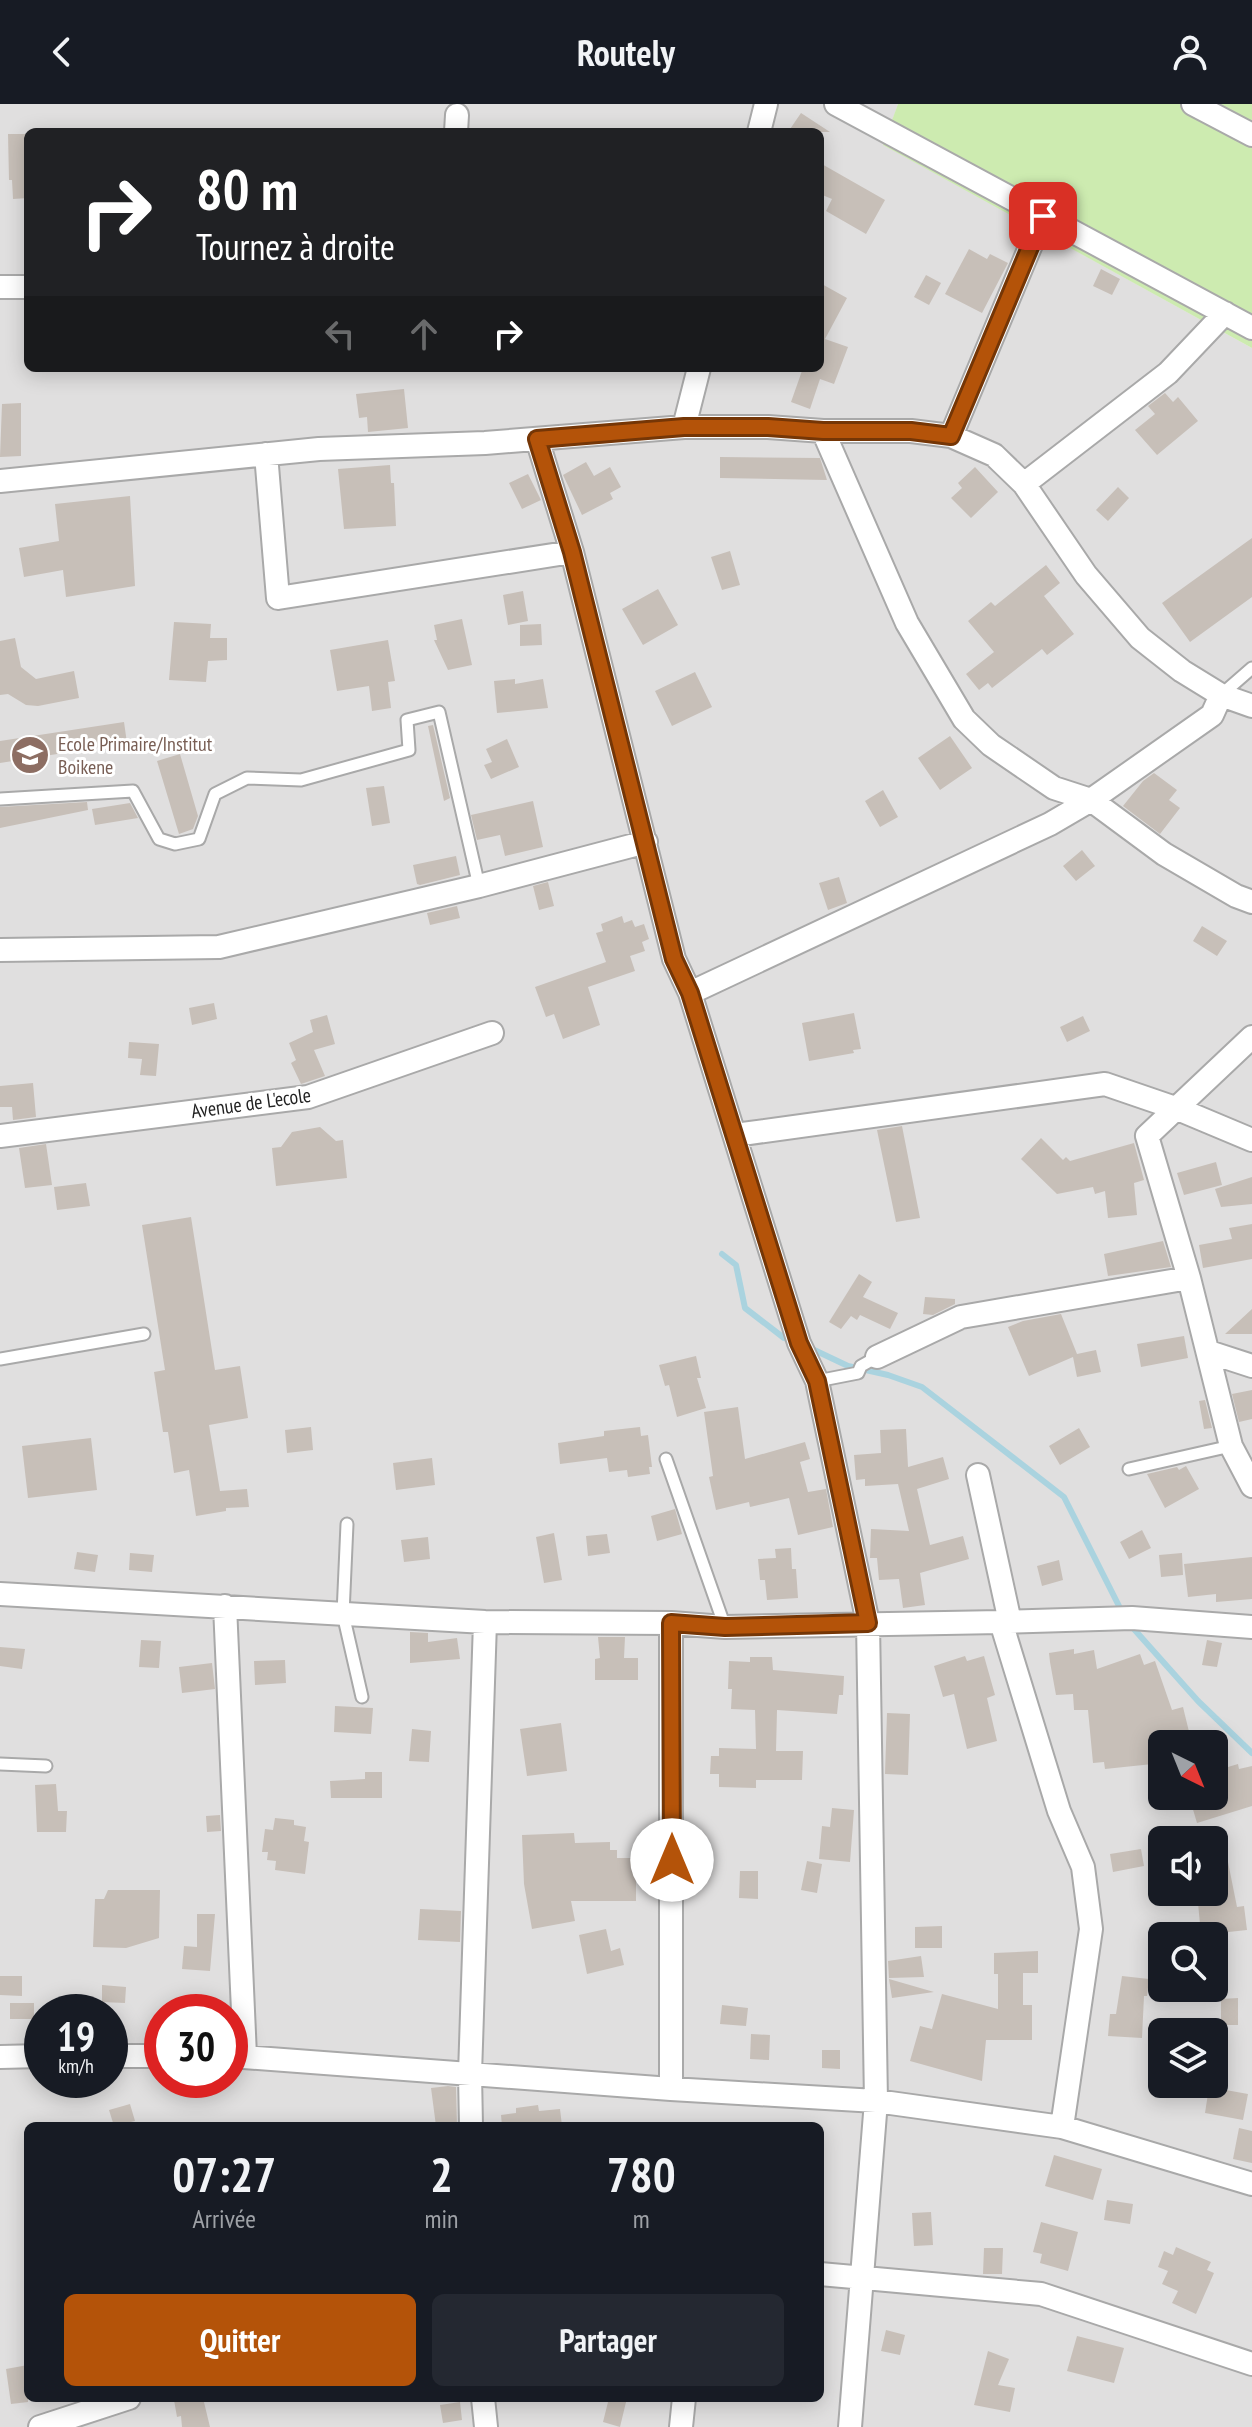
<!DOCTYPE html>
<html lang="fr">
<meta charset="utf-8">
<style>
:root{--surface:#171b24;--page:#242831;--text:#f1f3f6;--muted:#9ea1a6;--accent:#b45309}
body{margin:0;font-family:"PT Sans Narrow",sans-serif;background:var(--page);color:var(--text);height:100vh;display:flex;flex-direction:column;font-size:30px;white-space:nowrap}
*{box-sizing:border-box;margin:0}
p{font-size:26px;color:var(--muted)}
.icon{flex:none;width:44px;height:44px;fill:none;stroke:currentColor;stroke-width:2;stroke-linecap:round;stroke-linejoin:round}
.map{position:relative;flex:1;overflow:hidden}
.side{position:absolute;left:24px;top:2018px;width:800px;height:280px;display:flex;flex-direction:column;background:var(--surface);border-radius:12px;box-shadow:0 4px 20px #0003}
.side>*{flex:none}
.guide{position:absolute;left:24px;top:24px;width:800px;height:244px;border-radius:12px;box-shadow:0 4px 20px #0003;background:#202124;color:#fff;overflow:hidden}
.needle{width:52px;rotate:137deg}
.buttons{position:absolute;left:1148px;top:1626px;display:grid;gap:16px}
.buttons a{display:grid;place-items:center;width:80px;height:80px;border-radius:12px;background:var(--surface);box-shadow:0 4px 20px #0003;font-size:40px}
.speed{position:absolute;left:24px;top:1890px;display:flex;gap:16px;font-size:40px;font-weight:700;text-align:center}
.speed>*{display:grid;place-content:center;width:104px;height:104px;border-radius:50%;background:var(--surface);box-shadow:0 4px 20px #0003;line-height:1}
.speed small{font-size:20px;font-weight:400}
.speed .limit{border:12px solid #d22;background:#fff;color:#111}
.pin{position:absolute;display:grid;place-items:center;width:68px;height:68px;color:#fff;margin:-34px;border-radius:16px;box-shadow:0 4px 12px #0006}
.me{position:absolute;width:88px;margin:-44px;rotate:0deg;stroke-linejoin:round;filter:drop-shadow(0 0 6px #0008)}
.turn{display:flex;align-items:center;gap:28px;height:168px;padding:0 40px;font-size:36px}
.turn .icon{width:104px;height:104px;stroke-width:2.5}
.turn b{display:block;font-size:56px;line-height:68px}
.lanes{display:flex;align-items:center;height:76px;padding:0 40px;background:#0003;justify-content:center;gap:40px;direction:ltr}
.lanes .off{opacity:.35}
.eta{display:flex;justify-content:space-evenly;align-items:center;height:136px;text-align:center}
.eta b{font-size:48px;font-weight:600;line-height:56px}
.action{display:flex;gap:16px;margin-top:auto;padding:16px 40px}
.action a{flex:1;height:92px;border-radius:12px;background:var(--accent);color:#fff;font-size:32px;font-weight:600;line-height:92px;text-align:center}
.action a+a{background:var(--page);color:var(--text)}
header{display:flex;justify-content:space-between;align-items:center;height:104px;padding:0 40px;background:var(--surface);font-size:36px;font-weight:600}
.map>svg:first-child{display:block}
.residential{fill:#e0dfdf;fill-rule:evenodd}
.grass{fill:#cdebb0}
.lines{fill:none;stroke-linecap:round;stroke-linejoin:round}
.stream{stroke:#aad3df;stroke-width:6}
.building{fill:#c7bfb8}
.service-casing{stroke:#a9a9a9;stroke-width:15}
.minor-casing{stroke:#a9a9a9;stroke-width:26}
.service{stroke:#fff;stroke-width:11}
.minor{stroke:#fff;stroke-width:22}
.route-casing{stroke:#753606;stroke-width:20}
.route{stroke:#b45309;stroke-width:14}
.labels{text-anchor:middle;stroke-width:6;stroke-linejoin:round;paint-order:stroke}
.education-label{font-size:20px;fill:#785e54;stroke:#fff;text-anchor:start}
.street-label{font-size:20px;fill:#222;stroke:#fff}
</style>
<header><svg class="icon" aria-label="back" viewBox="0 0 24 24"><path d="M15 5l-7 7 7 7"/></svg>Routely<svg class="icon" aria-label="person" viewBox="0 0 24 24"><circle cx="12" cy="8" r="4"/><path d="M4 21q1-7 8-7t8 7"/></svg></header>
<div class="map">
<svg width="1252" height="2323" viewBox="0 0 1252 2323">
<rect width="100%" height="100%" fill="#f2efe9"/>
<path class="residential" d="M0,0h898l-14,41 368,203v2079h-1252zM28,28h792v236h-792zM1162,1640h52v52h-52zM1162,1736h52v52h-52zM1162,1832h52v52h-52zM42,1908h68v68h-68zM162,1908h68v68h-68zM1162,1928h52v52h-52zM28,2022h792v272h-792z"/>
<path class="grass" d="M898,0h354v244l-369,-203z"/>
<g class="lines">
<path class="stream" d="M722,1150l14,11 9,43 39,30 9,3
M810,1244l38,18 40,9 34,12 142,110 59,117
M1133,1524l65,73 54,52"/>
</g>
<path class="building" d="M801,9l29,19h-42z
M8,30h20v64l-15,1 -1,-19h-3z
M820,59l65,37 -19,34 -40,-23 6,-12 -12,-5z
M969,145l18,10 3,-5 18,9 -26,50 -37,-19z
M1101,165l19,10 -8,16 -19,-9z
M926,171l15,8 -12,22 -15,-8z
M820,179l27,15 -22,41 23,8 -14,37 -14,-5 -10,30 -19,-7 12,-34h17z
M404,285l4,39 -40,4 -1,-15 -8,1 -3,-24z
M1165,289l8,9 5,-5 20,24 -41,34 -22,-25 20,-16 -7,-8z
M21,299v53l-21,1 2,-53z
M720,353l100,1 7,22 -107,-2z
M586,358l8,14 16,-9 11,20 -11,6 3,6 -31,16 -19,-40z
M390,361l1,18h3l2,43 -52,3 -6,-60z
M975,363l23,25 -27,26 -20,-20 11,-10 -4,-5z
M528,370l13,26 -19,9 -13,-26z
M1118,383l11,11 -21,23 -12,-11z
M130,392l5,90 -69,11 -3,-27 -39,7 -5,-29 40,-7 -4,-37z
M1252,434v59l-62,45 -28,-39z
M730,447l10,34 -18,5 -11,-33z
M1046,461l14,18 -16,13 30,38 -27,21 -5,-6 -50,39 -4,-5 -9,7 -13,-16 28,-22 -26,-31 23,-19 4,4z
M658,485l20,36 -35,20 -21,-36z
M523,487l5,30 -20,4 -5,-30z
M462,515l10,46 -24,5 -14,-30h3l-3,-15z
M174,518l37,2 -1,14h17v22l-19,1 -2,21 -37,-2z
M541,520l1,21 -22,1v-21z
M15,534l6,29 15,12 38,-8 5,27 -41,8 -12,-1 -18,-11 -8,1v-54z
M388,536l7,41 -7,1 3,26 -19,3 -3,-25 -32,5 -7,-41z
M695,568l17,35 -40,19 -17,-35z
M515,575v5l28,-5 5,29 -51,5 -3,-32z
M124,618l3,21 -127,20v-22z
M433,621l17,73 -6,3 -16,-75z
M950,632l22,32 -32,22 -22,-32z
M507,635l12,28 -28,12 -7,-14 8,-3 -6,-13z
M180,650l18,62 -5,13 -14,5 -22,-73z
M1154,669l23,17 -8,10 11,8 -20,26 -37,-28 20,-25z
M384,682l6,37 -18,3 -6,-38z
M883,686l15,27 -18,10 -15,-26z
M533,697l10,46 -38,9 -5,-21 -23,5 -6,-25z
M87,698l1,8 -88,18v-21z
M130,699l8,15 -43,7 -3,-16z
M1082,746l13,16 -19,15 -13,-15z
M456,752l4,19 -40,10 -3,-1 -4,-19z
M839,773l8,26 -19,7 -9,-27z
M548,778l6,24 -15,4 -6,-24z
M457,802l3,12 -30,7 -3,-12z
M622,812l2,7 8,-3 3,7 9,-3 5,15 -7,3 3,9 -15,5 5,15 -47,16 12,38 -37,14 -9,-25 -8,3 -11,-30 71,-25 -10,-29 7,-2 -2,-7z
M1202,822l25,15 -10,15 -24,-15z
M214,899l3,16 -25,6 -3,-17z
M854,909l7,36 -8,1 1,3 -45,8 -7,-38z
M327,911l8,29 -21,6 11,26 -24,8 -10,-21 5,-3 -7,-17 24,-11 -3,-12z
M1083,912l7,15 -23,11 -7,-15z
M129,938l30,2 -3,32 -16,-1 2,-16 -14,-1z
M33,979l3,34 -23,3 -1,-13h-12v-21z
M902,1022l18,92 -24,4 -19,-92z
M320,1023l16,14 7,-1 4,38 -71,8 -4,-38 9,-1 11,-15z
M1041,1034l22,22 3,-3 4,4 64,-18 10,37 -10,3 3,32 -29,3 -3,-27 -10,3 -2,-7 -36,7 -36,-35z
M46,1040l6,41 -27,3 -6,-40z
M1216,1058l6,23 -38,10 -7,-22z
M1252,1073v27l-31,3 -6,-18z
M86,1079l4,23 -33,4 -3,-23z
M191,1113l24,153 25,-4 8,52 -39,7 11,66 27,-2 2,18 -23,1v3l-30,5 -7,-46 -15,3 -6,-41h-5l-9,-60 11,-2 -23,-145z
M1252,1120v35l-49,9 -4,-23 33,-6 -3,-11z
M1163,1137l8,26 -63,9 -4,-22z
M859,1170l13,8 -9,15 35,16 -8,16 -30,-14 -3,5 -6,-4 -10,13 -12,-7z
M925,1193l30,2v5l-22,11 -10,-1z
M1252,1205v25h-27z
M1061,1210l16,40 19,-4 5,22 -24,5 -4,-20 -44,19 -21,-49 15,-6z
M1184,1232l4,22 -47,9 -4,-23z
M696,1252l5,22h-4l9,30 -29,9 -8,-32 -4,1 -6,-21z
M1252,1286v29l-13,3 -7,-28z
M1205,1296l7,28 -8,1 -5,-28z
M738,1303l7,52 60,-17 5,17 -10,3 8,30 18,-3 7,38 -35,8 -9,-37 -39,9 -1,-5 -33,8 -7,-33 4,-1 -9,-64z
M311,1323l2,23 -26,3 -2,-23z
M640,1323l1,9 7,-1 4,32h-3l1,7 -22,3 -1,-7 -18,2 -2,-14 -47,6 -2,-21 46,-7v-5z
M1079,1324l11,19 -30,18 -11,-19z
M906,1325l2,38 35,-10 6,22 -32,10 13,56 33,-9 6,23 -49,14 5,32 -22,3 -4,-29 -20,1 -2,-22h-7l1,-29 38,2 -11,-47 -33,2v-7l-9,1 -2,-25 27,-2 -1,-23z
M91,1334l6,52 -69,8 -6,-52z
M432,1354l3,27 -39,5 -3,-27z
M1186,1362l13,23 -34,19 -18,-34 30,-7 2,3z
M675,1405l7,25 -25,7 -6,-25z
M1142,1426l9,18 -22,11 -9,-17z
M554,1429l8,47 -18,3 -8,-46z
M607,1430l3,19 -22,3 -2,-20z
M428,1433l2,22 -26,3 -3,-22z
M791,1444l1,21h4l2,29 -31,2 -2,-20h-5l-2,-21 18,-1 -1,-9z
M77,1448l21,3 -3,17 -21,-3z
M130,1449l24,2 -2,17 -23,-2z
M1182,1449l1,22 -22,2 -2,-22z
M1252,1453v42l-36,3v-8l-28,3 -4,-33z
M1059,1456l4,20 -21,6 -5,-20z
M410,1528l18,1v9l29,-4 3,21 -50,4z
M598,1533h27l-1,21h14v22h-43v-21l5,-1z
M141,1536l20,1 -2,27 -20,-1z
M1207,1536l15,3 -5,24 -15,-2z
M0,1543l25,2 -3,20 -22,-3z
M1074,1545v5l20,-4 3,19 43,-15 4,11 11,-4 17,49 11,-3 9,37h-30v19l-57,6 -1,-7 -11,1 -5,-53h-14l-1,-16 -17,1 -6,-33 -1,-9z
M965,1552l2,5 17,-5 11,39 -8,3 10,43 -30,8 -13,-55 -11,3 -9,-31z
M750,1553h22l1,13 71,6 -1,19h-4l-2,19 -60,-4 -1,41h27l-1,29h-46v8l-37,-1v-13h-9l1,-18h8v-8l37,1 -1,-39 -24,-1 1,-20h-4l1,-28 21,1z
M285,1556l1,23 -31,2 -1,-24z
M212,1559l3,26 -33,4 -3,-26z
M335,1602l38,2 -2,26 -37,-2z
M887,1609l23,1 -2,61 -23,-1z
M561,1619l6,48 -40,5 -7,-47z
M412,1625l19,2 -2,31 -20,-1z
M1227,1659l1,4 10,-3 1,5 13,-3v40l-55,17 -8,-27h25v-29z
M365,1668h17v26h-51l-1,-17 35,-2z
M56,1680l2,27h9l-1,21h-29l-2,-47z
M832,1704l22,2 -4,52 -31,-3 3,-33 8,1z
M220,1711l1,16 -14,1 -1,-16z
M275,1714l19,2v5l12,2 -2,14 5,1 -4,32 -30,-4 1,-9 -9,-1 1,-8h-6l3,-23 8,1z
M574,1729l1,10 35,-1v8h7v8h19v43h-65l4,20 -43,8 -8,-45 -2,-49z
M1223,1733l14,70 7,-1 3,24 -46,5 -4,-43h17v-54z
M1141,1745l3,17 -31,6 -3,-18z
M807,1757l15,3 -5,29 -16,-3z
M740,1767h18v28l-19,-1z
M108,1786h52l-1,48 -33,10 -33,-1 2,-48h9z
M420,1805l41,2 -1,31 -42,-2z
M197,1810h18l-5,57 -28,-2 2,-23 13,1z
M942,1822v22h-27v-21z
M606,1825l5,22 9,-3 4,17 -37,9 -8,-39z
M1038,1847v22h-15v32h9v35h-46l-4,41 -72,-20 10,-35 12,3 10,-35 56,15v-35h-4v-21z
M921,1852l3,21 -35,1 -1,-17z
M0,1872h22v20l-22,-1z
M1122,1872l27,3 -2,17h-3l-2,42 -34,-2 2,-22h6z
M889,1875l45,13 -42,6z
M102,1881l24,2 -1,16 -23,-1z
M1238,1894v27h-17v-26z
M10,1899h24v16h-24z
M722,1901l26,3 -2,18 -26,-2z
M751,1930l19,1 -1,25 -19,-1z
M822,1946h18v19l-18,-1z
M448,1982l8,1 1,39h-21l-5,-38z
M1209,1983l39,7 -5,26 -38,-7z
M130,2000l5,17 -21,5 -5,-16z
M538,2001l1,6 21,-2 2,17h-60l-1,-11 15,-2v-5z
M1239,2024l13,3v32l-19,-4z
M1054,2051l48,14 -9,31 -48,-14z
M1107,2096l26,4 -3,20 -26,-4z
M931,2108l2,33 -19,1 -2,-33z
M1041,2118l37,10 -10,39 -28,-8 2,-9 -9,-2z
M1176,2143l35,15 -4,8 7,3 -18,41 -24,-11 6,-12 -16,-7 6,-13 -10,-4 6,-16 9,4z
M984,2144h19l-1,26h-19z
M886,2226l19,5 -5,20 -19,-4z
M1077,2232l47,12 -10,35 -47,-12z
M988,2247l21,8 -11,26 17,3 -5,24 -36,-7z
M28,2261v37l-17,2 -5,-35z
M182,2294h21l7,29h-28l-1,-11 -4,1 -3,-17z
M609,2294h18l-7,29 -17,-5z
M460,2298l2,18 -19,3 -3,-18z"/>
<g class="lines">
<defs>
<path id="service" d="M1221,591l31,-27
M0,695l133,-8 26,48 16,5 24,-5 16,-45 32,-16 54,2 108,-30 -2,-30 32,-8 40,174
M0,1255l144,-25
M817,1277l41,-8 3,-7 16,-9
M666,1355l59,168
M1129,1365l102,-23
M347,1420l-4,90 19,83
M0,1660l46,2"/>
<path id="minor" d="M836,0l416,224
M1193,0l59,31
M456,28l1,-17
M759,28l7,-28
M0,183h28
M684,323l15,-59
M823,327l84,192 57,96 27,26 63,43 37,12 73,54 72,42 16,6
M951,332l92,-220
M537,335l35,113 102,407 16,34 109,350 18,38 51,242 8,478 -26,326
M266,350l12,144 294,-46
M0,377l319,-32 166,-6 199,-16h84l55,4h88l40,5 43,19 30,29 62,91 54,63 42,33 39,24 31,11
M1024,380l144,-111 57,-60
M0,846l219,-3 260,-61 167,-44
M690,889l360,-169 41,-24 121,-85 9,-20
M1252,933l-105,99 42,142 42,168 21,40
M735,1031l370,-51 73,25 74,31
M0,1032l308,-39 184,-64
M1209,1248l43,14
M877,1253l84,-40 228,-39
M978,1371l32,147
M0,1490l485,28 186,1 54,4 276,-5 131,-4 120,9
M225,1502l20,450
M1001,1518l58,189 24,56 8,62 -29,198
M671,1519v466
M110,1952h52
M230,1952l441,33 205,12 186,26 190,57
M0,1953l42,-1
M471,2022l-1,-52 15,-452
M820,2170l221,20 211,70
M483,2294l3,29
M40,2323l89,-29
M681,2323l3,-29"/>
</defs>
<use href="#service" class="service-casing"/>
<use href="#minor" class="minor-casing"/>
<use href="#service" class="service"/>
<use href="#minor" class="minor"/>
</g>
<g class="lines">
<defs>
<path id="route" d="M672,1756l-1,-237 54,4 143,-4 -51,-242 -18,-38 -109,-350 -16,-34 -102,-407 -35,-113 147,-12h84l55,4h88l40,5 92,-220"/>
</defs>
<use href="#route" class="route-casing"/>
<use href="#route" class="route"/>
</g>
<defs>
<symbol id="school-disc" viewBox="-11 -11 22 22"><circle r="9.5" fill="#8d6e63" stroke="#fff"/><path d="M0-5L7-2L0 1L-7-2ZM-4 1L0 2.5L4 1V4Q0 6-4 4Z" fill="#fff"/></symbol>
</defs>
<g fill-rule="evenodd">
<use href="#school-disc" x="8" y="629" width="44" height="44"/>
</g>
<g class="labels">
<g class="education-label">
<text x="58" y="647">Ecole Primaire/Institut<tspan x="58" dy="23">Boikene</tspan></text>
</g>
<g class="street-label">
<text transform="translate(251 999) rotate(-8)" y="7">Avenue de L'ecole</text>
</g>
</g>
</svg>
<div class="buttons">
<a><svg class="needle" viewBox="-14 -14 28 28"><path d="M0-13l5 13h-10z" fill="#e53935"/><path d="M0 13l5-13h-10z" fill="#9ea1a6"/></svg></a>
<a><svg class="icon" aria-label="sound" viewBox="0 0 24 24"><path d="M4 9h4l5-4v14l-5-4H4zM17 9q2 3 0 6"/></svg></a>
<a><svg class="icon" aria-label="search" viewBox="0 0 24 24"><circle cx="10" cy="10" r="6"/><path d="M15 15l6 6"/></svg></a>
<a><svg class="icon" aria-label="layers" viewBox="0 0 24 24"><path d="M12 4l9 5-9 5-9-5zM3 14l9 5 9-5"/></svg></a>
</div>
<div class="speed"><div>19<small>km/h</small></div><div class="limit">30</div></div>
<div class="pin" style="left:1043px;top:112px;background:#d93025"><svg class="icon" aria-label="arrive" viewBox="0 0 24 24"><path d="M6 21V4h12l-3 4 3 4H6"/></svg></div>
<svg class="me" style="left:672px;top:1756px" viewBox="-20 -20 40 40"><circle r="19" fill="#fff"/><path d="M0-13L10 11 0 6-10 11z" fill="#b45309"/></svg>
<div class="guide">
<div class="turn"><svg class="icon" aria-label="right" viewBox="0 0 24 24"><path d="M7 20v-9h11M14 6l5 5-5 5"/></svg><div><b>80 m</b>Tournez à droite</div></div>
<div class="lanes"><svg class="icon off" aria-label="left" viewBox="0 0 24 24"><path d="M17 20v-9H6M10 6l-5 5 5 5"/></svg><svg class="icon off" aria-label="ahead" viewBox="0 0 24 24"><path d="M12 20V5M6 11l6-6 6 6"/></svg><svg class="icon" aria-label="right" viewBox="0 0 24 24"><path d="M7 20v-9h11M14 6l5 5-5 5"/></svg></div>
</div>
<section class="side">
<div class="eta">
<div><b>07:27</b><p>Arrivée</p></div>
<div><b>2</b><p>min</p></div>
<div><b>780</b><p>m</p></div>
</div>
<div class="action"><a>Quitter</a><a>Partager</a></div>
</section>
</div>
